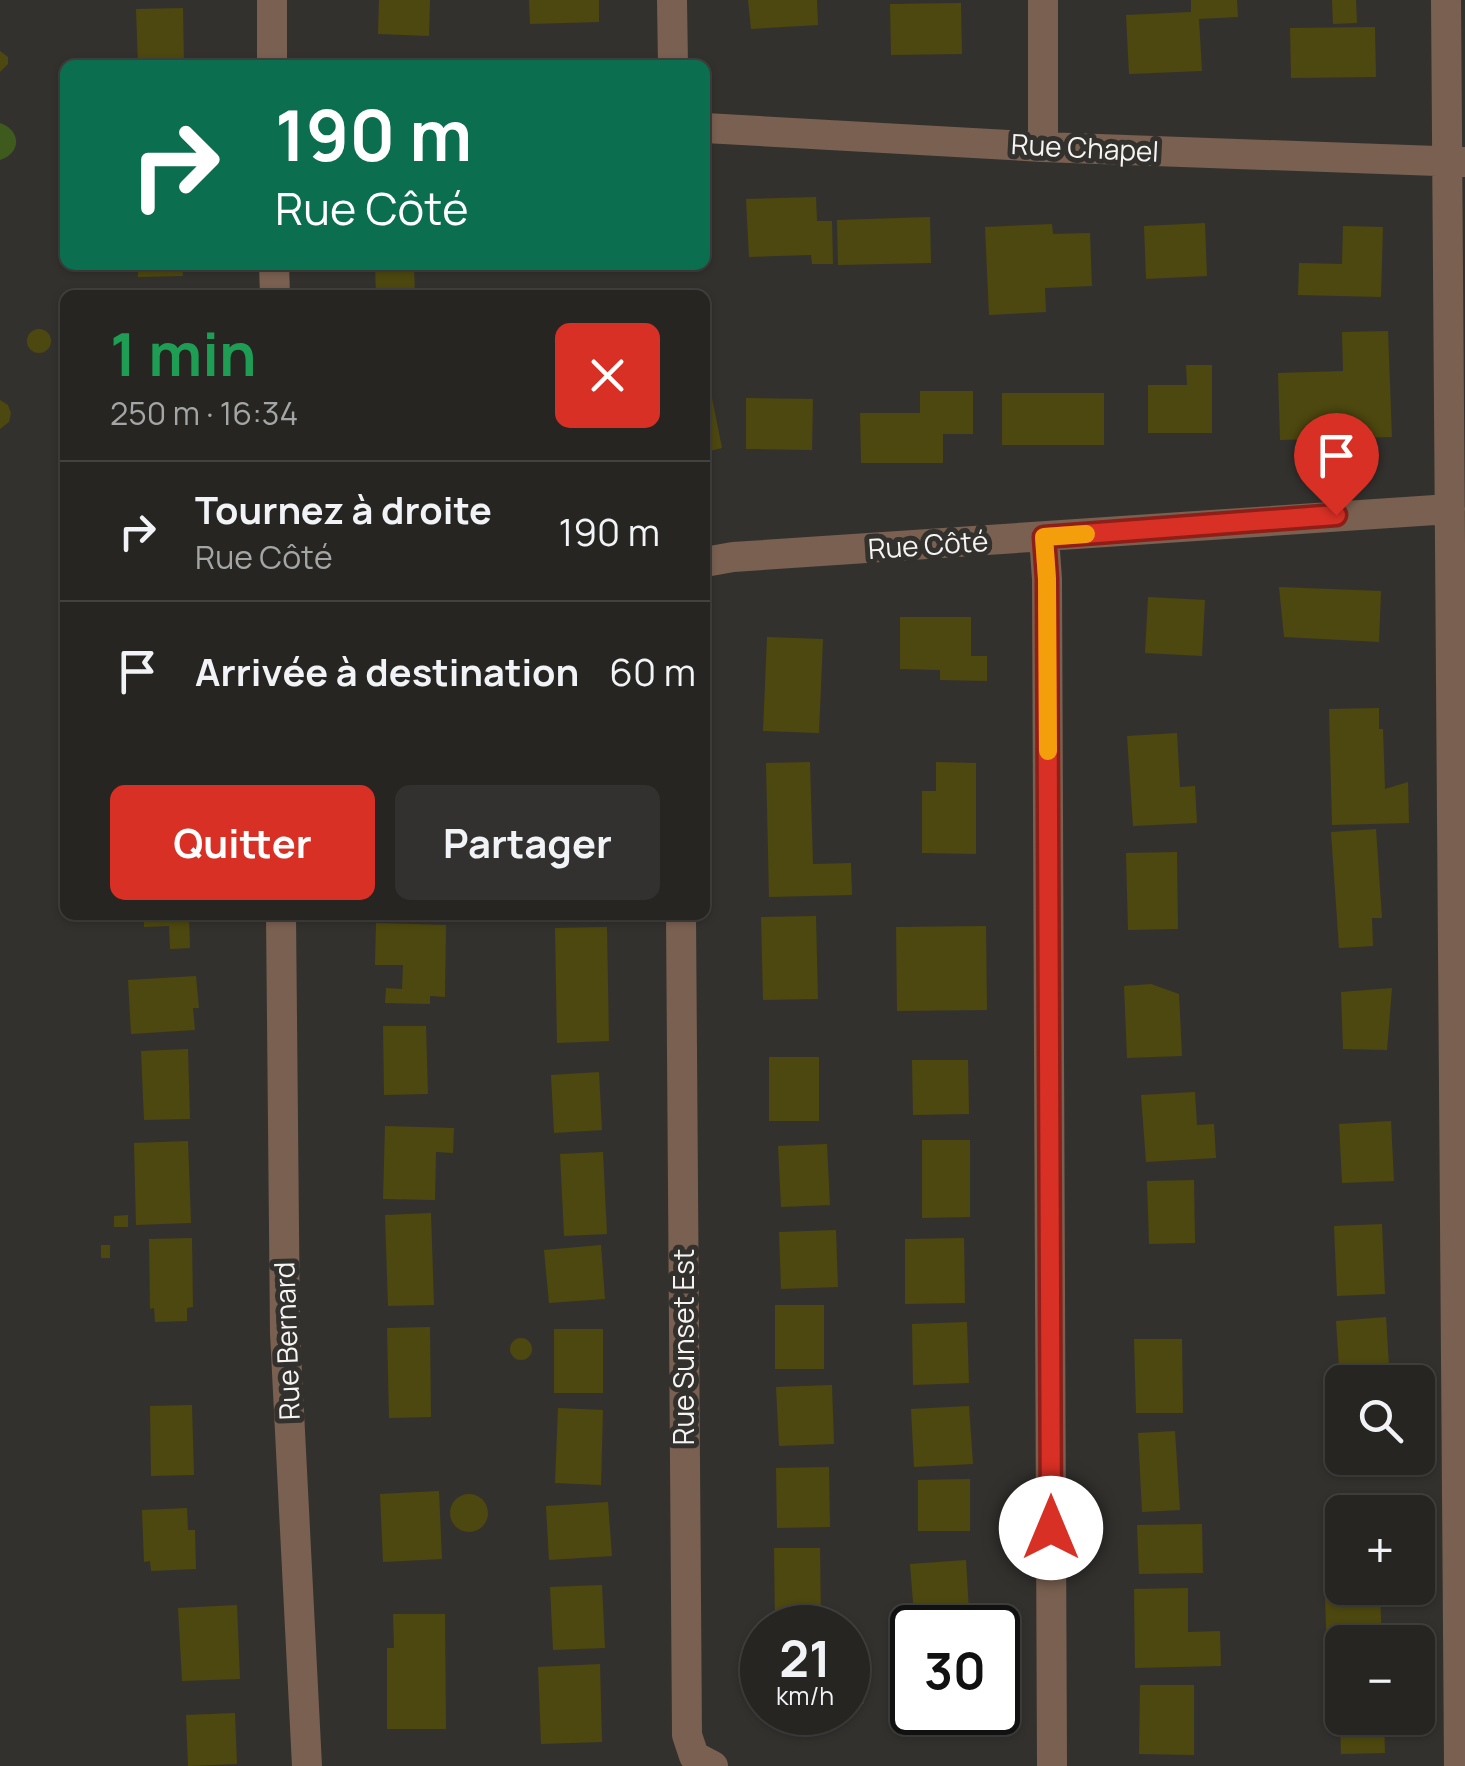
<!DOCTYPE html>
<html lang="fr">
<meta charset="utf-8">
<style>
:root{--surface:#262522;--page:#32312f;--text:#f1f3f6;--muted:#a4a5a5;--line:#424240;--accent:#d93025}
body{margin:0;font-family:Manrope,sans-serif;background:var(--page);color:var(--text);height:100vh;display:flex;flex-direction:column;font-size:38px;white-space:nowrap}
*{box-sizing:border-box;margin:0}
p{font-size:32px;color:var(--muted)}
.icon{flex:none;width:55px;height:55px;fill:none;stroke:currentColor;stroke-width:2;stroke-linecap:round;stroke-linejoin:round}
.map{position:relative;flex:1;overflow:hidden}
.panel{position:absolute;left:60px;top:290px;width:650px;height:630px;display:flex;flex-direction:column;background:var(--surface);border-radius:15px;box-shadow:0 2px 8px #0004,0 0 0 2px var(--line)}
.panel>*{flex:none}
.top-card{position:absolute;left:60px;top:60px;width:650px;height:210px;border-radius:15px;box-shadow:0 2px 8px #0004,0 0 0 2px var(--line);background:#0b6e4f;color:#fff;overflow:hidden}
.controls{position:absolute;left:1325px;top:1365px;display:grid;gap:20px}
.controls a{display:grid;place-items:center;width:110px;height:110px;border-radius:15px;background:var(--surface);box-shadow:0 2px 8px #0004,0 0 0 2px var(--line);font-size:50px}
.speed{position:absolute;left:740px;top:1605px;display:flex;gap:20px;font-size:50px;font-weight:700;text-align:center}
.speed>*{display:grid;place-content:center;width:130px;height:130px;border-radius:50%;background:var(--surface);box-shadow:0 2px 8px #0004,0 0 0 2px var(--line);line-height:1}
.speed small{font-size:25px;font-weight:400}
.speed .limit{border:5px solid #111;border-radius:15px;background:#fff;color:#111}
.pin{position:absolute;display:grid;place-items:center;width:85px;height:85px;color:#fff;margin:-102px -42px;border-radius:50% 50% 50% 0;rotate:-45deg;box-shadow:0 0 10px #0007}
.pin .icon{rotate:45deg}
.me{position:absolute;width:110px;margin:-55px;rotate:0deg;stroke-linejoin:round;filter:drop-shadow(0 0 8px #0008)}
.turn{display:flex;align-items:center;gap:35px;height:210px;padding:0 50px;font-size:45px}
.turn .icon{width:130px;height:130px;stroke-width:2.5}
.turn b{display:block;font-size:70px;line-height:85px}
.round{display:grid;place-items:center;flex:none;width:105px;height:105px;border-radius:15px;background:var(--page)}
.summary{display:flex;align-items:center;justify-content:space-between;height:170px;padding:0 50px}
h1{font-size:60px;font-weight:700;line-height:75px;color:#1e9e55}
.primary-button{display:flex;gap:20px;margin-top:auto;padding:20px 50px}
.primary-button a{flex:1;height:115px;border-radius:15px;background:var(--accent);color:#fff;font-size:40px;font-weight:700;line-height:115px;text-align:center}
.primary-button a+a{background:var(--page);color:var(--text)}
ul{padding:0;list-style:none}
li{display:flex;align-items:center;gap:30px;height:140px;padding:0 50px;border-top:2px solid var(--line)}
li div{flex:1}
li b{display:block;font-size:38px}
li em{font-style:normal}
.map>svg:first-child{display:block}
.water{fill:#3e5a1d}
.building{fill:#4d480f}
.lines{fill:none;stroke-linecap:round;stroke-linejoin:round}
.minor{stroke:#7a6050;stroke-width:30}
.route-casing{stroke:#8d1f18;stroke-width:25}
.route{stroke:#d93025;stroke-width:18}
.slow{stroke:#f59e0b;stroke-width:18}
.labels{text-anchor:middle;stroke-width:10;stroke-linejoin:round;paint-order:stroke}
.street-label{font-size:28px;fill:#f6f4f3;stroke:#33312e}
</style>
<div class="map">
<svg width="1465" height="1766" viewBox="0 0 1465 1766">
<rect width="100%" height="100%" fill="#33312e"/>
<path class="water" d="M0,123c21,7 22,30 0,37z"/>
<path class="building" d="M379,0h51l-1,36 -51,-2z
M529,0h70v22l-69,2z
M748,0h69l1,25 -67,4z
M1191,0h46l1,17 -39,2 3,52 -73,3 -3,-59 65,-3z
M1332,0h24l1,23 -24,1z
M961,3l1,51 -71,1 -1,-51z
M183,8l1,57h-46l-2,-56z
M1375,27l1,50 -85,1 -1,-50z
M0,51l8,6v7l-8,8z
M816,197l1,24h15l1,43h-21l-1,-9 -62,2 -3,-58z
M930,217l1,46 -93,2 -1,-45z
M1205,223l2,53 -61,3 -2,-53z
M1052,224l1,10 37,-1 2,53 -47,2 1,24 -57,3 -4,-88z
M1343,226l40,1 -2,70 -83,-2 1,-32 43,1z
M138,265h44l1,11 -45,1z
M414,266l1,29h-39l-1,-28z
M27 341a12 12 0 1 1 24 0a12 12 0 1 1-24 0Z
M1388,331l4,106 -112,3 -2,-67 65,-2 -1,-39z
M1186,365h26v68h-64v-48h39z
M920,391h53v43h-30v29h-82l-1,-50h60z
M1002,393h102v52h-102z
M712,398l10,50 -17,4v-53z
M746,398l67,1 -1,51 -66,-1z
M0,400l8,5 3,8 -2,9 -9,7z
M1279,587l102,4 -2,51 -95,-5z
M1148,597l57,3 -3,56 -57,-3z
M900,617h71v39h16v25l-47,-1v-10l-40,-1z
M767,637l56,2 -4,94 -56,-2z
M1379,708v21h4l2,60 23,-7 1,41 -77,2 -3,-116z
M1177,733l3,54 15,-1 2,37 -64,3 -6,-90z
M810,762l3,102 38,-1 1,32 -83,2 -3,-134z
M936,762l40,1v91l-54,-1v-62h14z
M1376,829l6,89h-10l1,28 -34,2 -8,-116z
M1177,852l1,77 -50,1 -2,-77z
M144,915h45l1,33 -20,1 -1,-23 -25,1z
M816,916l2,83 -55,1 -2,-83z
M376,923l70,2 -1,72 -15,-1v8l-45,-1 1,-15 16,1 1,-24h-28z
M986,926l1,84 -90,1 -1,-84z
M607,927l2,114 -52,2 -2,-115z
M196,976l3,32h-6l2,22 -64,4 -3,-54z
M1151,984l28,10 3,62 -55,2 -3,-72z
M1392,988l-5,62 -44,-1 -2,-57z
M383,1026h43l2,68 -44,1z
M188,1049l2,70 -46,1 -3,-69z
M769,1057h50v64h-50z
M912,1060h56l1,54 -56,1z
M599,1072l3,58 -48,3 -3,-58z
M1195,1092l2,33 17,-1 2,34 -70,4 -5,-67z
M1391,1121l3,60 -52,2 -3,-59z
M385,1126l69,2 -1,25 -17,-1 -1,48 -52,-1z
M922,1140h48v77l-48,1z
M188,1141l3,82 -55,2 -2,-82z
M827,1144l3,61 -49,2 -3,-61z
M603,1152l4,82 -43,2 -4,-82z
M1194,1180l1,63 -46,1 -2,-63z
M431,1213l3,92 -46,1 -3,-91z
M128,1215v12h-14v-11z
M1382,1224l3,70 -48,2 -3,-70z
M836,1230l2,57 -57,2 -2,-57z
M192,1238l1,69 -6,1v13l-32,1 -1,-14 -4,1 -1,-70z
M964,1238l1,65 -60,1v-65z
M101,1245h9v13h-9z
M601,1245l4,54 -56,4 -5,-53z
M775,1305h49v64h-49z
M1386,1317l4,65h-50l-4,-61z
M967,1322l2,61 -56,2 -1,-61z
M430,1327l1,90 -42,1 -2,-90z
M554,1329h49v64h-49z
M510 1349a11 11 0 1 1 22 0a11 11 0 1 1-22 0Z
M1134,1339h48l1,74h-47z
M832,1385l2,59 -55,2 -3,-59z
M192,1405l2,70 -43,1 -1,-70z
M969,1406l4,58 -59,3 -3,-58z
M558,1408l45,2 -2,75 -46,-2z
M1336,1408h6v50h45v15l-50,1z
M1175,1431l5,79 -38,2 -4,-79z
M829,1467l1,60 -53,1 -1,-60z
M970,1479v52h-52v-51z
M439,1491l3,68 -59,3 -3,-68z
M450 1513a19 19 0 1 1 38 0a19 19 0 1 1-38 0Z
M608,1502l4,54 -63,4 -3,-54z
M1333,1504h54v8h-45v60h-9z
M187,1508l1,22h7l1,39 -45,2 -1,-10 -6,1 -2,-52z
M1202,1524l1,49 -64,1 -2,-49z
M774,1548h46l1,74 -46,1z
M966,1560l4,68h-55l-5,-64z
M602,1585l3,63 -52,2 -3,-63z
M1188,1588v44l32,-1 1,35 -86,2 -1,-79z
M1380,1594l2,48h-40v15l-15,1 -2,-63z
M237,1605l3,74 -58,2 -4,-73z
M393,1614h52l1,115h-59v-81h7z
M848,1650l17,1 -1,53h-16z
M600,1664l2,78 -61,2 -3,-77z
M1140,1685h54v70l-55,-1z
M235,1713l2,51 -49,2 -2,-51z
M1340,1718h44l1,35 -44,1z"/>
<g class="lines">
<path class="minor" d="M272,0v65
M672,0l1,65
M1043,0v147
M1446,0l13,1766
M705,128l338,19 422,15
M274,265l1,30
M1044,537l3,42 5,1187
M705,562l28,-5 717,-48
M281,915l4,418 22,433
M681,915l6,820 7,21 19,10"/>
</g>
<g class="lines">
<defs>
<path id="route" d="M1051,1528l-4,-949 -3,-42 292,-22"/>
</defs>
<use href="#route" class="route-casing"/>
<use href="#route" class="route"/>
<path class="slow" d="M1048,751l-1,-172 -3,-42 42,-3"/>
</g>
<g class="labels">
<g class="street-label">
<text transform="translate(1085 148) rotate(3)" y="10">Rue Chapel</text>
<text transform="translate(928 545) rotate(-4)" y="10">Rue Côté</text>
<text transform="translate(287 1341) rotate(-92)" y="10">Rue Bernard</text>
<text transform="translate(684 1347) rotate(-90)" y="10">Rue Sunset Est</text>
</g>
</g>
</svg>
<div class="controls">
<a><svg class="icon" aria-label="search" viewBox="0 0 24 24"><circle cx="10" cy="10" r="6"/><path d="M15 15l6 6"/></svg></a>
<a>+</a>
<a>−</a>
</div>
<div class="speed"><div>21<small>km/h</small></div><div class="limit">30</div></div>
<div class="pin" style="left:1336px;top:515px;background:#d93025"><svg class="icon" aria-label="arrive" viewBox="0 0 24 24"><path d="M6 21V4h12l-3 4 3 4H6"/></svg></div>
<svg class="me" style="left:1051px;top:1528px" viewBox="-20 -20 40 40"><circle r="19" fill="#fff"/><path d="M0-13L10 11 0 6-10 11z" fill="#d93025"/></svg>
<div class="top-card">
<div class="turn"><svg class="icon" aria-label="right" viewBox="0 0 24 24"><path d="M7 20v-9h11M14 6l5 5-5 5"/></svg><div><b>190 m</b>Rue Côté</div></div>
</div>
<section class="panel">
<div class="summary"><div><h1>1 min</h1><p>250 m · 16:34</p></div><a class="round" style="background:#d93025;color:#fff"><svg class="icon" aria-label="close" viewBox="0 0 24 24"><path d="M6 6l12 12M18 6L6 18"/></svg></a></div>
<ul>
<li><svg class="icon" aria-label="right" viewBox="0 0 24 24"><path d="M7 20v-9h11M14 6l5 5-5 5"/></svg><div><b>Tournez à droite</b><p>Rue Côté</p></div><em>190 m</em></li>
<li><svg class="icon" aria-label="arrive" viewBox="0 0 24 24"><path d="M6 21V4h12l-3 4 3 4H6"/></svg><div><b>Arrivée à destination</b></div><em>60 m</em></li>
</ul>
<div class="primary-button"><a>Quitter</a><a>Partager</a></div>
</section>
</div>
